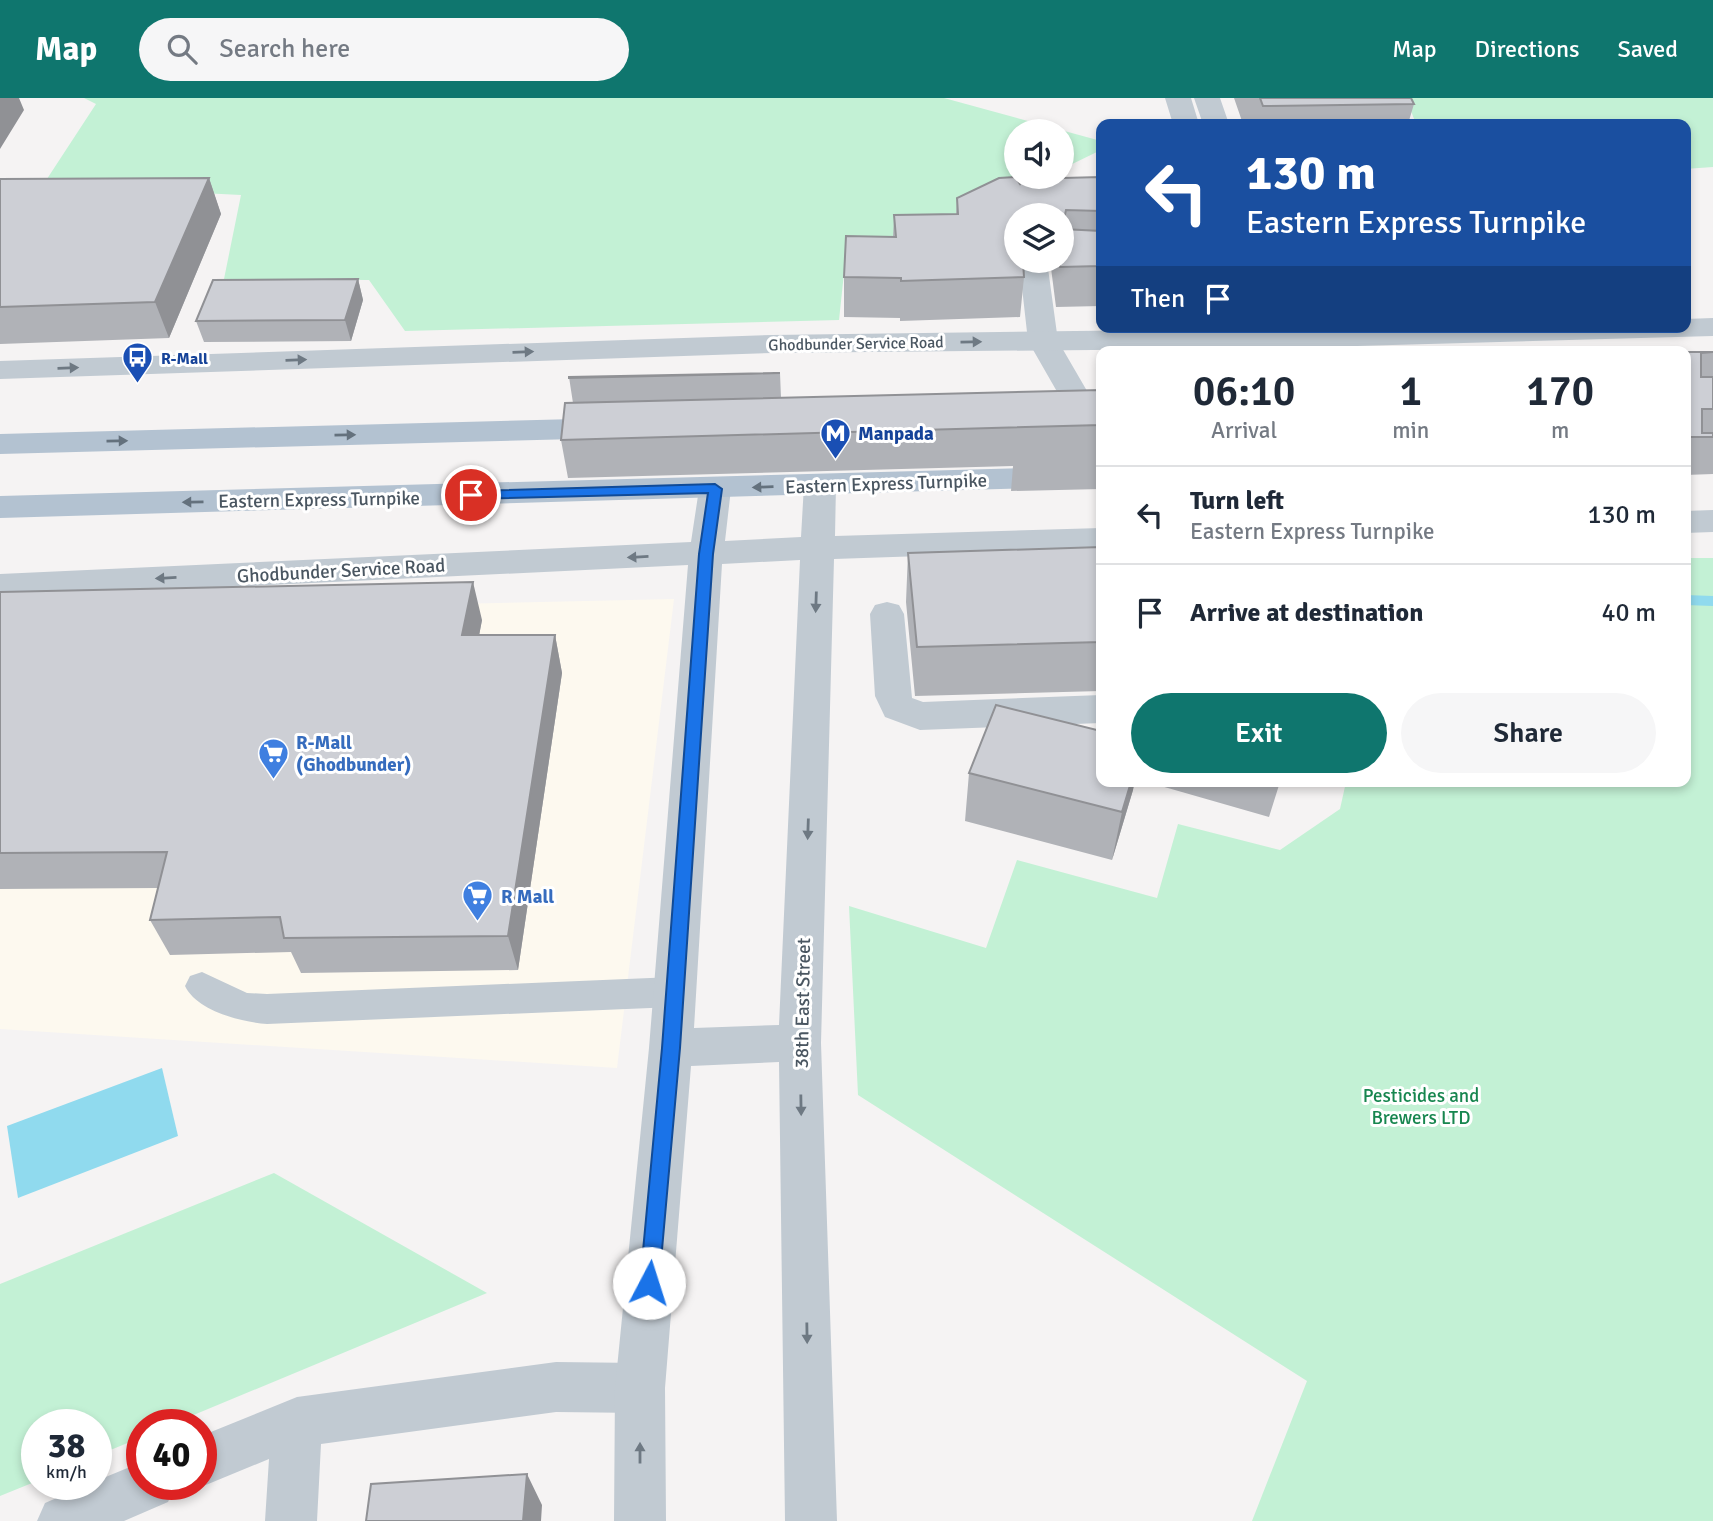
<!DOCTYPE html>
<style>
:root{--surface:#fff;--page:#f6f6f7;--text:#1f2937;--muted:#747a83;--line:#e0e1e3;--accent:#0f766e}
body{margin:0;font-family:Signika,sans-serif;background:var(--page);color:var(--text);height:100vh;display:flex;flex-direction:column;font-size:26px;white-space:nowrap}
*{box-sizing:border-box;margin:0}
p{font-size:23px;color:var(--muted)}
.icon{flex:none;width:38px;height:38px;fill:none;stroke:currentColor;stroke-width:2;stroke-linecap:round;stroke-linejoin:round}
.map{position:relative;flex:1;overflow:hidden}
.side{position:absolute;left:1096px;top:248px;width:595px;height:441px;display:flex;flex-direction:column;background:var(--surface);border-radius:14px;box-shadow:0 4px 10px #0003}
.side>*{flex:none}
.banner{position:absolute;left:1096px;top:21px;width:595px;height:214px;border-radius:14px;box-shadow:0 4px 10px #0003;background:#1a4fa0;color:#fff;overflow:hidden}
.controls{position:absolute;left:1004px;top:21px;display:grid;gap:14px}
.controls a{display:grid;place-items:center;width:70px;height:70px;border-radius:50%;background:var(--surface);box-shadow:0 4px 10px #0003;font-size:35px}
.speed{position:absolute;left:21px;top:1311px;display:flex;gap:14px;font-size:35px;font-weight:700;text-align:center}
.speed>*{display:grid;place-content:center;width:91px;height:91px;border-radius:50%;background:var(--surface);box-shadow:0 4px 10px #0003;line-height:1}
.speed small{font-size:18px;font-weight:400}
.speed .limit{border:10px solid #d22;background:#fff;color:#111}
.pin{position:absolute;display:grid;place-items:center;width:60px;height:60px;color:#fff;margin:-30px;border:4px solid #fff;border-radius:50%;box-shadow:0 2px 7px #0007}
.me{position:absolute;width:77px;margin:-38px;rotate:5deg;stroke-linejoin:round;filter:drop-shadow(0 0 5px #0008)}
.turn{display:flex;align-items:center;gap:24px;height:147px;padding:0 35px;font-size:32px}
.turn .icon{width:91px;height:91px;stroke-width:2.5}
.turn b{display:block;font-size:49px;line-height:60px}
.then{display:flex;align-items:center;height:66px;padding:0 35px;background:#0003;gap:14px;font-size:26px}
.eta{display:flex;justify-content:space-evenly;align-items:center;height:119px;text-align:center}
.eta b{font-size:42px;font-weight:600;line-height:49px}
.primary-button{display:flex;gap:14px;margin-top:auto;padding:14px 35px}
.primary-button a{flex:1;height:80px;border-radius:42px;background:var(--accent);color:#fff;font-size:28px;font-weight:600;line-height:80px;text-align:center}
.primary-button a+a{background:var(--page);color:var(--text)}
ul{padding:0;list-style:none}
li{display:flex;align-items:center;gap:21px;height:98px;padding:0 35px;border-top:2px solid var(--line)}
li div{flex:1}
li b{display:block;font-size:26px}
li em{font-style:normal}
header{display:flex;align-items:center;gap:42px;box-sizing:border-box;height:98px;padding:0 35px;background:var(--accent);color:#fff}
header strong{font-size:33px}
nav{display:flex;gap:38px;margin-inline-start:auto;font-size:24px}
.search{width:490px;height:63px;background:var(--page);display:flex;align-items:center;gap:18px;box-sizing:border-box;padding:0 24px;border-radius:38px;color:var(--muted);font-size:26px}
.map>svg:first-child{display:block}
.commercial{fill:#fdf9ef}
.green{fill:#c3f1d5}
.water{fill:#90daee}
.lines{fill:none;stroke-linecap:round;stroke-linejoin:round}
.stream{fill:#90daee;fill-rule:evenodd}
.service{fill:#c1cad2;fill-rule:evenodd}
.minor{fill:#c1cad2;fill-rule:evenodd}
.tertiary{fill:#c1cad2;fill-rule:evenodd}
.primary{fill:#b3c2d1;fill-rule:evenodd}
.wall{fill:#b0b2b7}
.shaded-wall{fill:#909195}
.building{fill:#cdcfd5;stroke:#909195;stroke-width:2}
.oneway{fill:#6e7983}
.oneway2{fill:#64717d}
.route{fill:#1a73e8;stroke:#114b97;stroke-width:2}
.labels{text-anchor:middle;stroke-width:6;stroke-linejoin:round;paint-order:stroke}
.far-street-label{font-size:16px;fill:#4a5661;stroke:#fff}
.far-transit-label{font-size:16px;font-weight:bold;fill:#164399;stroke:#fff;text-anchor:start}
.transit-label{font-size:19px;font-weight:bold;fill:#164399;stroke:#fff;text-anchor:start}
.street-label{font-size:19px;fill:#4a5661;stroke:#fff}
.shop-label{font-size:19px;font-weight:bold;fill:#366cbe;stroke:#fff;text-anchor:start}
.park-label{font-size:19px;fill:#17864f;stroke:#fff}
</style>
<header>
<strong>Map</strong>
<div class="search"><svg class="icon" aria-label="search" viewBox="0 0 24 24"><circle cx="10" cy="10" r="6"/><path d="M15 15l6 6"/></svg>Search here</div>
<nav><a>Map</a><a>Directions</a><a>Saved</a></nav>
</header>
<div class="map">
<svg width="1713" height="1423" viewBox="0 0 1713 1423">
<rect width="100%" height="100%" fill="#f5f3f3"/>
<path class="commercial" d="M674,501l-57,469 -617,-39v-415z"/>
<path class="green" d="M84,0h860l157,43v9l-39,19v-38h-45v46h30l-154,78 -49,18 -5,47 -434,11 -36,-51 -145,-1 17,-84 -198,-10 53,-81z
M1406,0h307v69l-28,2v-45h-269z
M1685,460h28v963h-461l55,-140 -449,-286 -9,-189 137,42 31,-88 140,38 21,-74 102,26 60,-41 6,-27h339z
M274,1075l213,120 -315,131h-30v13l-46,19v-32h-59v57l-37,15v-212z"/>
<path class="water" d="M162,970l16,68 -160,62 -11,-72z"/>
<g class="lines">
<path class="stream" d="M1685,497l28,1v10l-28,-1z"/>
<path class="service" d="M202,874l45,21 20,1 407,-17 12,5 5,10 -5,10 -12,5 -407,17c-26,-2 -70,-13 -82,-38l5,-10z"/>
<path class="minor" d="M1165,0h26l8,26h-26z
M1194,0h26l9,26h-26z
M1019,163h28l11,80 43,74 -4,8 -11,3 -11,-3 -47,-82z
M887,504l12,3 5,9 8,84 11,4 178,-7v28l-181,7 -35,-13 -10,-21 -5,-82 5,-9z
M556,1264l84,1 17,8 8,17 -8,17 -17,8 -84,-1 -235,32 -4,77h-52l4,-62 -68,28 -8,-3h8v-48l96,-39z
M142,1364v22h34l-8,18 -44,19h-87l8,-18 44,-19h7v-3z"/>
<path class="tertiary" d="M1713,220v18l-427,12 -514,5 -772,26v-18l772,-26 617,-8h296v-8z
M820,376l11,4 5,7 -1,51 266,-8v22l-267,9 -13,484 16,478h-52l-6,-459 -88,4 -26,322 1,133h-52l1,-133 34,-340 39,-483 -688,33v-24l691,-32 8,-53 5,-8 11,-3 11,3 5,8 -6,52 76,-4 3,-52 5,-7zM800,462l-21,465 -85,3 28,-464z
M1713,412v22l-28,1v-22z"/>
<path class="primary" d="M614,320l11,3 5,7 -5,7 -11,3 -614,16v-20z
M1101,368v20l-1101,32v-22z"/>
</g>
<path class="wall" d="M1234,0h177l3,6 -6,20h-165z
M1101,79v129l-45,1 -5,-39v-7h11v-46h-45l7,62 -4,40 -120,4v-3l-56,-1v-40l49,-40 1,-22 62,-1 1,-16 63,-14z
M209,80l12,36 -52,124 -169,6v-165z
M358,181l5,21 -12,41 -147,1 -8,-21z
M1685,254h28v122l-28,1z
M780,275l1,25 320,-8v99l-90,2 2,-25 -445,12 -7,-38 12,-37 -4,-26z
M1101,449v144l-186,5 -9,-94 2,-49z
M0,494l482,28 -3,15h76l7,38 -44,297 -217,3 -10,-21 -121,3 -20,-35 8,-32 -158,1z
M969,675l164,17 -21,70 -147,-39z
M1147,684h133l-11,35z"/>
<path class="shaded-wall" d="M0,0h19l5,12 -24,39z
M209,80l12,36 -52,124 -14,-36z
M358,181l5,21 -12,41 -6,-21z
M473,484l9,38 -10,53 -10,-38z
M555,537l7,38 -44,297 -10,-34z
M1131,684h4l-2,8 -21,70 10,-48z
M527,1376l15,31 -1,16h-18z"/>
<path class="building" d="M1260,0h151l3,6 -151,2z
M1470,23l9,3h-14z
M1015,79l5,7 3,-5 78,-2v34l-35,-1 -2,9h-2v-4h-45v46h6l1,16 -123,4v-3l-57,-1 2,-41 50,1 -2,-22 64,-1 -1,-16 42,-20z
M209,80l-54,124 -155,5v-128z
M1062,131l39,2v35l-41,1 -1,-6h3z
M358,181l-13,41 -149,1 17,-41z
M1685,254h28l-12,1v24h12v32h-11v24h11v4h-28z
M780,275l-211,5v-1z
M1101,292v35l-540,15 4,-37z
M1101,449v95l-184,5 -9,-94z
M473,484l-11,53h93l-47,301 -224,2 -4,-21 -130,3 17,-68 -167,1v-261z
M996,607l105,26v51h30l-9,30 -153,-39z
M527,1376l-4,47h-157l5,-37z"/>
<defs><path id="oneway-solid" d="M-6-.8H1V-3.2L6.5 0L1 3.2V.8H-6Z" transform="scale(1.75)"/></defs>
<g class="oneway">
<use href="#oneway-solid" transform="translate(971 244) rotate(-1)"/>
<use href="#oneway-solid" transform="translate(523 254) rotate(-2)"/>
<use href="#oneway-solid" transform="translate(296 262) rotate(-2)"/>
<use href="#oneway-solid" transform="translate(68 270) rotate(-2)"/>
<use href="#oneway-solid" transform="translate(638 459) rotate(177)"/>
<use href="#oneway-solid" transform="translate(166 480) rotate(177)"/>
<use href="#oneway-solid" transform="translate(816 504) rotate(92)"/>
<use href="#oneway-solid" transform="translate(808 731) rotate(92)"/>
<use href="#oneway-solid" transform="translate(801 1007) rotate(89)"/>
<use href="#oneway-solid" transform="translate(807 1235) rotate(89)"/>
<use href="#oneway-solid" transform="translate(640 1355) rotate(-90)"/>
</g>
<g class="oneway2">
<use href="#oneway-solid" transform="translate(345 337) rotate(-1)"/>
<use href="#oneway-solid" transform="translate(117 343) rotate(-1)"/>
<use href="#oneway-solid" transform="translate(763 389) rotate(178)"/>
<use href="#oneway-solid" transform="translate(193 404) rotate(179)"/>
</g>
<path class="route" d="M715,386l7,5 -9,65 -33,494 -21,235 -3,7 -7,3 -7,-3 -2,-7 22,-235 37,-494 9,-61 -237,6 -7,-4 7,-4z"/>
<defs>
<symbol id="bus-pin" viewBox="-11 -11 22 30"><path d="M0 17L-7.5 6A9.5 9.5 0 1 1 7.5 6Z" fill="#1a4fb4" stroke="#fff"/><path d="M-5-6H5V4H4V6H2V4H-2V6H-4V4H-5ZM-3.5-4V0h7V-4ZM-3.5 1.2v1.5H-2V1.2ZM2 1.2v1.5H3.5V1.2Z" fill="#fff"/></symbol>
<symbol id="metro-pin" viewBox="-11 -11 22 30"><path d="M0 17L-7.5 6A9.5 9.5 0 1 1 7.5 6Z" fill="#1a4fb4" stroke="#fff"/><path d="M-5.5 5V-5H-3L0 0L3-5H5.5V5H3V-.5L0 4L-3-.5V5Z" fill="#fff"/></symbol>
<symbol id="supermarket-pin" viewBox="-11 -11 22 30"><path d="M0 17L-7.5 6A9.5 9.5 0 1 1 7.5 6Z" fill="#3f7fe0" stroke="#fff"/><path d="M-6-5.5h2.5l.6 2H6L4.5 2H-2.5L-4.4-4H-6ZM-1.5 3.2a1.3 1.3 0 1 0 .1 0ZM3 3.2a1.3 1.3 0 1 0 .1 0Z" fill="#fff"/></symbol>
</defs>
<g fill-rule="evenodd">
<use href="#bus-pin" x="120" y="242" width="35" height="47"/>
<use href="#metro-pin" x="818" y="318" width="35" height="47"/>
<use href="#supermarket-pin" x="256" y="638" width="35" height="47"/>
<use href="#supermarket-pin" x="460" y="780" width="35" height="47"/>
</g>
<g class="labels">
<g class="far-street-label">
<text transform="translate(856 245) rotate(-1)" y="6">Ghodbunder Service Road</text>
</g>
<g class="far-transit-label">
<text x="161" y="266">R-Mall</text>
</g>
<g class="transit-label">
<text x="858" y="342">Manpada</text>
</g>
<g class="street-label">
<text transform="translate(886 385) rotate(-2)" y="7">Eastern Express Turnpike</text>
<text transform="translate(319 401) rotate(-1)" y="7">Eastern Express Turnpike</text>
<text transform="translate(341 472) rotate(-3)" y="7">Ghodbunder Service Road</text>
<text transform="translate(802 905) rotate(-89)" y="7">38th East Street</text>
</g>
<g class="shop-label">
<text x="296" y="651">R-Mall<tspan x="296" dy="22">(Ghodbunder)</tspan></text>
<text x="501" y="805">R Mall</text>
</g>
<g class="park-label">
<text x="1421" y="1004">Pesticides and<tspan x="1421" dy="22">Brewers LTD</tspan></text>
</g>
</g>
</svg>
<div class="controls">
<a><svg class="icon" aria-label="sound" viewBox="0 0 24 24"><path d="M4 9h4l5-4v14l-5-4H4zM17 9q2 3 0 6"/></svg></a>
<a><svg class="icon" aria-label="layers" viewBox="0 0 24 24"><path d="M12 4l9 5-9 5-9-5zM3 14l9 5 9-5"/></svg></a>
</div>
<div class="speed"><div>38<small>km/h</small></div><div class="limit">40</div></div>
<div class="pin" style="left:471px;top:397px;background:#d93025"><svg class="icon" aria-label="arrive" viewBox="0 0 24 24"><path d="M6 21V4h12l-3 4 3 4H6"/></svg></div>
<svg class="me" style="left:649px;top:1185px" viewBox="-20 -20 40 40"><circle r="19" fill="#fff"/><path d="M0-13L10 11 0 6-10 11z" fill="#1a73e8"/></svg>
<div class="banner">
<div class="turn"><svg class="icon" aria-label="left" viewBox="0 0 24 24"><path d="M17 20v-9H6M10 6l-5 5 5 5"/></svg><div><b>130 m</b>Eastern Express Turnpike</div></div>
<div class="then">Then<svg class="icon" aria-label="arrive" viewBox="0 0 24 24"><path d="M6 21V4h12l-3 4 3 4H6"/></svg></div>
</div>
<section class="side">
<div class="eta">
<div><b>06:10</b><p>Arrival</p></div>
<div><b>1</b><p>min</p></div>
<div><b>170</b><p>m</p></div>
</div>
<ul>
<li><svg class="icon" aria-label="left" viewBox="0 0 24 24"><path d="M17 20v-9H6M10 6l-5 5 5 5"/></svg><div><b>Turn left</b><p>Eastern Express Turnpike</p></div><em>130 m</em></li>
<li><svg class="icon" aria-label="arrive" viewBox="0 0 24 24"><path d="M6 21V4h12l-3 4 3 4H6"/></svg><div><b>Arrive at destination</b></div><em>40 m</em></li>
</ul>
<div class="primary-button"><a>Exit</a><a>Share</a></div>
</section>
</div>
